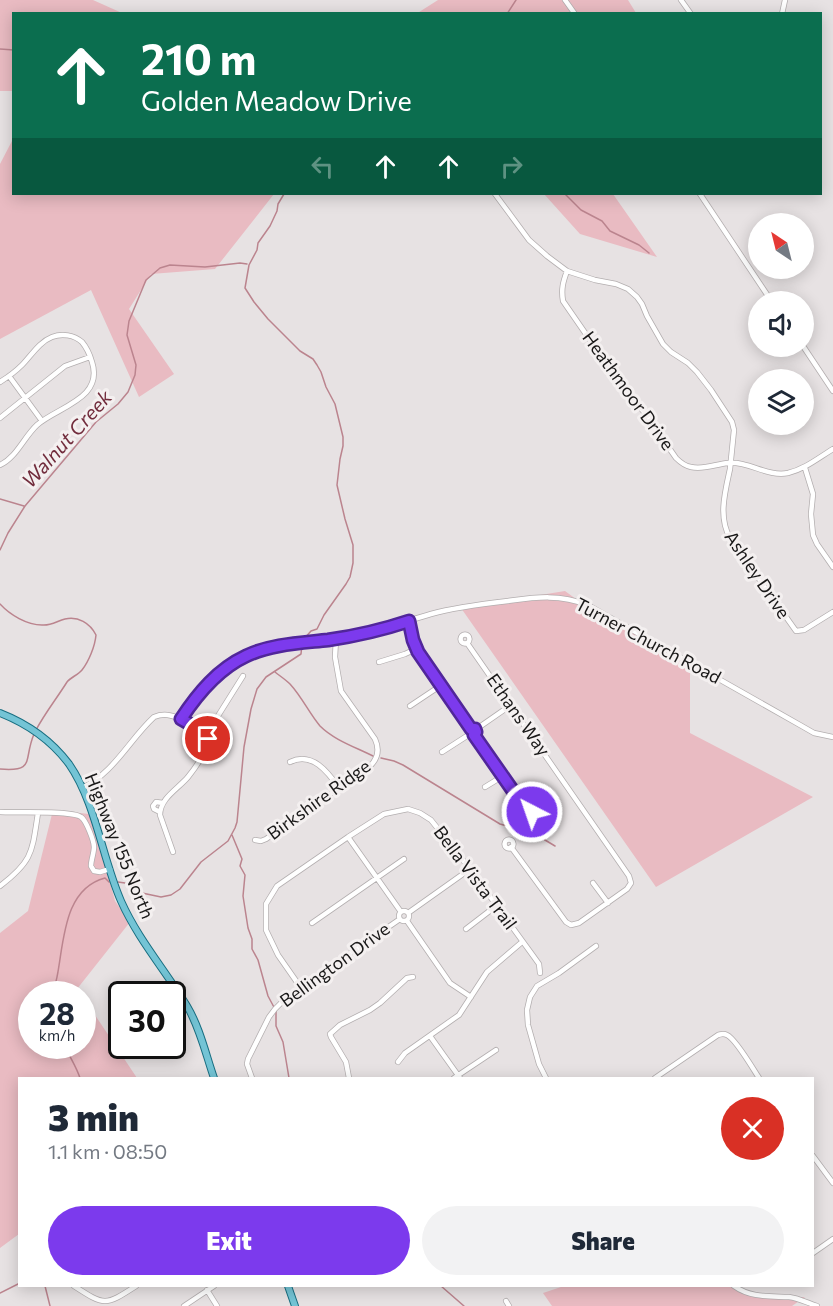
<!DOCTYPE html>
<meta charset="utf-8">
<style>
:root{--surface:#fff;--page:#f2f2f3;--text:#1f2937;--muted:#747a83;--accent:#7c3aed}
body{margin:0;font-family:Commissioner,sans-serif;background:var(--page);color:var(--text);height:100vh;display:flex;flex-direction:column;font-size:22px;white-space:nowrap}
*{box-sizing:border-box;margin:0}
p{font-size:20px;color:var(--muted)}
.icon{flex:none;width:33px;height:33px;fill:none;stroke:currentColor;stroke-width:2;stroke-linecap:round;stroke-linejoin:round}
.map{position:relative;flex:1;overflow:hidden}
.details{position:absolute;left:18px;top:1077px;width:796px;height:210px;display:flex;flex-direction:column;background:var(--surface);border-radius:0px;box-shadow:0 3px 15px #0003}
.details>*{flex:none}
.top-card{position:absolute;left:12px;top:12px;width:810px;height:183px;border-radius:0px;box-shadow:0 3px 15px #0003;background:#0b6e4f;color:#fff;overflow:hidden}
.needle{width:39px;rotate:325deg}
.tools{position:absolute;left:748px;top:213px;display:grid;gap:12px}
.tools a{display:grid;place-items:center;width:66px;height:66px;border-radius:50%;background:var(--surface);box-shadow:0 3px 15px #0003;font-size:30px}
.speed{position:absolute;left:18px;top:981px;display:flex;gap:12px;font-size:30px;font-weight:700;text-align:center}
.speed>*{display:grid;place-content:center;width:78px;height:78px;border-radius:50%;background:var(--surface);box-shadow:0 3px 15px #0003;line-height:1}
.speed small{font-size:15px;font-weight:400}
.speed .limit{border:3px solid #111;border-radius:9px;background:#fff;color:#111}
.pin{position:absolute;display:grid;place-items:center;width:51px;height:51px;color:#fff;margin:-26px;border:3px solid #fff;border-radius:50%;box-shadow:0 2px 6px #0007}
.me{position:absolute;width:66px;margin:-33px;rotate:319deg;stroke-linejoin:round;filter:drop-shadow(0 0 4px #0008)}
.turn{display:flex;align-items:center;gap:21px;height:126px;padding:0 30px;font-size:27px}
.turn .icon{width:78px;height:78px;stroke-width:2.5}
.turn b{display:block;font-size:42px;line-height:51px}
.lanes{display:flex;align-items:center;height:57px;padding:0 30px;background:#0003;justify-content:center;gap:30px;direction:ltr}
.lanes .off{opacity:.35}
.round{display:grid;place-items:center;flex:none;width:63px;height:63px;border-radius:32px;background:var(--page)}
.head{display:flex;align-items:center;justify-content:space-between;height:102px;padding:0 30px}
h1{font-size:36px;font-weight:800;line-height:45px}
.button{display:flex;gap:12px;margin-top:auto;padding:12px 30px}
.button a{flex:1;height:69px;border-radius:36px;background:var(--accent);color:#fff;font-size:24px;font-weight:800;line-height:69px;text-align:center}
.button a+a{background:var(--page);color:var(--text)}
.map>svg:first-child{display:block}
.green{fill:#e9bbc2}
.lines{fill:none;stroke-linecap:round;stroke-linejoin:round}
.stream{stroke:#bb848e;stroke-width:1.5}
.minor-casing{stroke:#b3aeaf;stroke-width:6}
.major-casing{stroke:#186e81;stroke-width:8}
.minor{stroke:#fff;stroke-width:4.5}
.major{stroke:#74c4d5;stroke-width:6}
.route-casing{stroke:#51269a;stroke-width:15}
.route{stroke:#7c3aed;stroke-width:10}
.labels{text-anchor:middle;stroke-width:6;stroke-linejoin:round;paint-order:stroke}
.street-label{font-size:18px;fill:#191818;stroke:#f4f0f0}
.water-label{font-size:20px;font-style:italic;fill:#722d3d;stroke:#f4f0f0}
</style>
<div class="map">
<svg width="833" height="1306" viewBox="0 0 833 1306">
<rect width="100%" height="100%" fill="#e7e2e3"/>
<path class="green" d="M0,0h93l29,13 -108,1 -1,77h-13z
M438,0h190l8,13 -220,1z
M13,139l1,55h260l-59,75 -64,5 -22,35 45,65 -35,23 -48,-107 -91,49v-175z
M544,194h69l44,63 -77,-23z
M565,591l26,19 99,54v69l123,64 -157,90 -195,-279z
M53,810l36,4 7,14 19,73 15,21 -53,67 4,5h-49v52h50l1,-49 54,81h-117l-1,156 -19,14v-315l28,-22z
M564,1286h171c16,13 49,11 70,11l-13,9h-240l-9,-13z"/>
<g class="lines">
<path class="stream" d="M507,14l9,-14
M0,49l14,1
M284,194l-6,10 -1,7 -7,15 -12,17 -1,7 -8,15 -4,23 9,14 14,17 32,32 13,8 4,6 4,7 5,15 9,17 8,33v9l-3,13 -3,26 8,34 8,26v18l-3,14 -4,7 -22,31 -7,14 -6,2 -8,9
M565,194l16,16 21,11 8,10 29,14 10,8
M0,499l24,7
M0,550l8,-17 17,-27 71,-84 22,-18 10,-12 7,-17 1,-10 -9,-30 2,-14 17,-41 14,-12 10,-3 35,2 35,-4 7,1
M0,604c10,11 27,21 42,21 9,1 15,-4 23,-6 13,-3 25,4 31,16 -1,11 -7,26 -14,35 -4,5 -11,7 -15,12 -10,16 -22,31 -31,48
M275,672c5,4 11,8 15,12 12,13 19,29 30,42 14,14 35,21 53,30
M381,758l13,3 9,4 97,59 35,10 20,12
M0,769c36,3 23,-9 34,-35
M232,835l10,24 -2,7 5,9 -2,21 5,32 4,11v10l6,11 10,36 8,15v15l7,16 6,36
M118,882l7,1 17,10 19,4 10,-2 9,-6 21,-27 27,-21 7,-13 2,-6 7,-75 7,-38 6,-20 9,-12 35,-23 1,-10
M52,994c2,-5 4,-11 5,-17 7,-34 6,-88 48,-99l4,4
M65,1046c5,12 11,20 15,32
M45,1286l5,20
M441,1286l23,20
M0,1293l20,-10"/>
<defs>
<path id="minor" d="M565,0l10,14
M681,0l10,14
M782,14l3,-14
M495,194l34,46 18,16 20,15 28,9 21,4 12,5 9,8 5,7 5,12 16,28 8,8 17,11 9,9 14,18 21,32 2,8 -4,39c-5,23 -12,48 0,69l66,93 8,-1 29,-18
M700,194l72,108
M567,271c-4,11 -6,18 -4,30l54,78 27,33 32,46c4,4 9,8 15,9 13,3 25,-3 37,-4 21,-2 39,14 60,10 17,-4 30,-15 45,-24
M803,346l30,45
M9,376l33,45
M0,382c8,-5 15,-10 22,-17 9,-9 17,-23 30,-28 10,-4 22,-2 30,5 5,6 8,13 10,20 12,37 -35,45 -55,63 -13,12 -21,33 -37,40
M0,418l65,-52 25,-9
M805,468l8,26 -2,20 2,21 4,9 16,23
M409,621l4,19 5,12 53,77
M405,623l4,12 4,5
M460.5 639a4.5 4.5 0 1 1 9 0a4.5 4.5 0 1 1-9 0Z
M467,643l162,233 2,7 -4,6 -48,34 -8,2 -5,-3 -55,-75
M379,662l26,-8 11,-5
M410,706l30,-20
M471,729l4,1 36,-25
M206,735l37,-59
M474,735l51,73
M442,752l28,-18 4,1
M290,762c22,-11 38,10 49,26
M485,787l18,-11
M82,788c32,-15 47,-48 72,-71 10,-4 17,-2 27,2 17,-26 36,-49 64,-63 31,-15 78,-14 112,-21 25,-5 49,-14 74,-21 25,-7 51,-10 77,-13 30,-4 51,-7 80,4l212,120 14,8 19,4
M523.5 811a4.5 4.5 0 1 1 9 0a4.5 4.5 0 1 1-9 0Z
M0,812c15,1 72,-2 81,5 5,3 13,24 13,30 0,6 -3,13 -3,19l3,5 6,1 10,-3
M160,812l-6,-3 -1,-3 3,-4 7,1
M348,837l53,75
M504.5 844a4.5 4.5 0 1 1 9 0a4.5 4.5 0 1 1-9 0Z
M255,840l6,1 5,-2 103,-72c9,-8 11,-17 6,-28l-34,-48 -6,-34 1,-18
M173,852l-13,-37c0,-17 18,-26 28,-38 8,-10 19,-25 20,-38l-6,-8 -21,-12
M593,883l15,20
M0,886c33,-25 32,-34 38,-73
M399 916a5 5 0 1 1 10 0a5 5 0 1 1-10 0Z
M408,913l62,-44
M407,921l43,62 21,14
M312,923l92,-64
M466,929l30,-23
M301,988l-23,-33 -12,-25v-26l11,-18 71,-49 36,-23 24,-5 12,4 11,7 39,49 64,88 5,7 1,9
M430,1036l30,42
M398,1062l7,-9 54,-38 28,-43 35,-30
M252,1078l-5,-14 1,-5 21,-42 6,-8 9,-9 13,-10 103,-71
M349,1078l-3,-16 -15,-25 -1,-3 10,-9 30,-15 10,-7 27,-25 6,-1
M454,1078l42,-28
M546,1078l-7,-14 -11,-39 -1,-15 3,-13 7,-11 22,-13 37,-27
M655,1078l63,-43c4,-1 5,-2 9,0 9,4 26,34 32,43
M813,1156l20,27
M813,1253l20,-14
M74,1286c31,20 31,20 62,0
M734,1286c17,12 35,10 55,11 9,1 19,6 28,9
M207,1290l10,16
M506,1301l3,5
M184,1306l30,-20"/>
<path id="major" d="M0,713c28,11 51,27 69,51 27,39 33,94 52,137 17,38 44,69 66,105 13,22 19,49 27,72
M288,1286l7,20"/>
</defs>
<use href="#minor" class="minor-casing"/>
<use href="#major" class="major-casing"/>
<use href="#minor" class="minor"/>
<use href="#major" class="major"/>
</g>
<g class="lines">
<defs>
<path id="route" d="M208,739l-6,-8 -21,-12c17,-26 37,-50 65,-63 25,-12 55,-13 82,-16 28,-4 54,-10 81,-19l4,19 5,12 53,77h4l1,3 -2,3 51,73 5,-1 2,5"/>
</defs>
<use href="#route" class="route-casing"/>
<use href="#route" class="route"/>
</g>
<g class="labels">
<g class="street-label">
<text transform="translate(628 391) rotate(54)" y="6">Heathmoor Drive</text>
<text transform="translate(757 575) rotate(56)" y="6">Ashley Drive</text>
<text transform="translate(648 641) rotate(28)" y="6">Turner Church Road</text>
<text transform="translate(518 715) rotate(55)" y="6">Ethans Way</text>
<text transform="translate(319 800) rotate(-36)" y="6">Birkshire Ridge</text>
<text transform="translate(119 846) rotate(68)" y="6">Highway 155 North</text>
<text transform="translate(475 878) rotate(53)" y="6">Bella Vista Trail</text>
<text transform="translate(335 965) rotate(-36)" y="6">Bellington Drive</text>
</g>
<g class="water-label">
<text transform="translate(67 439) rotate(-48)" y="7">Walnut Creek</text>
</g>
</g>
</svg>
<div class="tools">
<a><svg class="needle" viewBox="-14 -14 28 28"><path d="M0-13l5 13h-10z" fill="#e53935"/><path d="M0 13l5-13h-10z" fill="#747a83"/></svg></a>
<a><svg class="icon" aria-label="sound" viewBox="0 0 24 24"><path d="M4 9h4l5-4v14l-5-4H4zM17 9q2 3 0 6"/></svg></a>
<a><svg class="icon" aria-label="layers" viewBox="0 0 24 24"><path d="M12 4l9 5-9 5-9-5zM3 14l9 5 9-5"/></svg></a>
</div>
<div class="speed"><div>28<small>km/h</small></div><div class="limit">30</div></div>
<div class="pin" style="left:208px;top:739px;background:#d93025"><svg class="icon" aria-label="arrive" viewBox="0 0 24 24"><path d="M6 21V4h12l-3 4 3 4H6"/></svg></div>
<svg class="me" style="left:532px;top:812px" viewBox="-20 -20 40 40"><circle r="17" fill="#7c3aed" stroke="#fff" stroke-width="3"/><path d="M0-11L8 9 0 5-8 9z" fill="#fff"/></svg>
<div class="top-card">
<div class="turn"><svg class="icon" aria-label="ahead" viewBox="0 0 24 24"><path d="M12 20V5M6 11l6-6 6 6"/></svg><div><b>210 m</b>Golden Meadow Drive</div></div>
<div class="lanes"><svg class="icon off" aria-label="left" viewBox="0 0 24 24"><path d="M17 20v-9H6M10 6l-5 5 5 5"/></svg><svg class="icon" aria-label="ahead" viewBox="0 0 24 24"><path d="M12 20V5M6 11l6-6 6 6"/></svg><svg class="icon" aria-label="ahead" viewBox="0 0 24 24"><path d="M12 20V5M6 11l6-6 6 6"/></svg><svg class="icon off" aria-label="right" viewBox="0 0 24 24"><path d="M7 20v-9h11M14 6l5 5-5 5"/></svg></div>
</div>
<section class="details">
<div class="head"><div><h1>3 min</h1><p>1.1 km · 08:50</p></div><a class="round" style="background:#d93025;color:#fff"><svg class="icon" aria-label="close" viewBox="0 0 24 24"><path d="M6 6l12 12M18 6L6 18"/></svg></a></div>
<div class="button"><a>Exit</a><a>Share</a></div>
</section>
</div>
